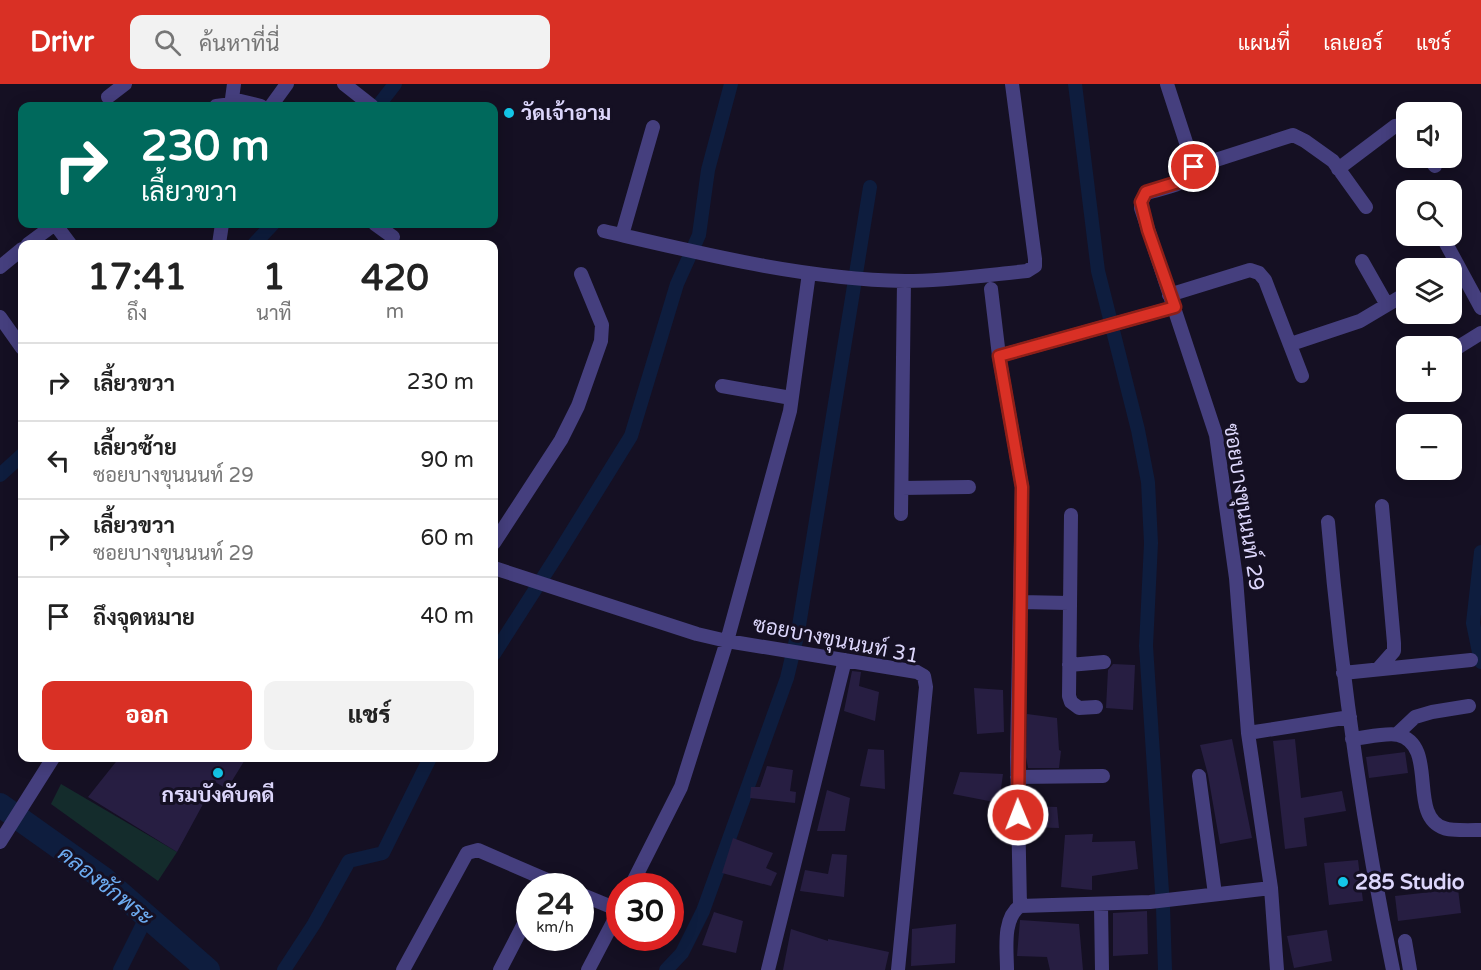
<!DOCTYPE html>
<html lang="th">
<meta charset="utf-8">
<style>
:root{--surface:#fff;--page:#f2f2f2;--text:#222;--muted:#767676;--line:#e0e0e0;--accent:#d93025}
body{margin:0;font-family:"Varela Round",Sarabun,sans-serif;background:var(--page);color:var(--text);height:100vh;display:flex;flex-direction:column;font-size:22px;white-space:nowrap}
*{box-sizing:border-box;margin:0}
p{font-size:20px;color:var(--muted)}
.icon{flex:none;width:33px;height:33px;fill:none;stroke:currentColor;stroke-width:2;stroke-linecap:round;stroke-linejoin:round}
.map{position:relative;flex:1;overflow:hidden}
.drawer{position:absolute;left:18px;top:156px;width:480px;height:522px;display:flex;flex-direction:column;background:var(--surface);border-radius:12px;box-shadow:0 3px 15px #0003}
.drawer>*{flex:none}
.top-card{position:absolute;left:18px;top:18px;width:480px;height:126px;border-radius:12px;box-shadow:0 3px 15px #0003;background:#00695c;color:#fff;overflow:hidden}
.fabs{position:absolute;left:1396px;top:18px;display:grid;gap:12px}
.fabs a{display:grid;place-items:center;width:66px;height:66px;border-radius:12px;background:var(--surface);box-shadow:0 3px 15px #0003;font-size:30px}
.speed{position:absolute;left:516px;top:789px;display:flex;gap:12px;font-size:30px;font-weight:700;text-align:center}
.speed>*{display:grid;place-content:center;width:78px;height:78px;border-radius:50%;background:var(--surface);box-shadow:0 3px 15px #0003;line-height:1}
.speed small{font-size:15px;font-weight:400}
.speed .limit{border:9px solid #d22;background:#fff;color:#111}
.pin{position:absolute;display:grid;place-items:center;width:51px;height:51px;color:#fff;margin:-26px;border:3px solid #fff;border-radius:50%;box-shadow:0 2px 6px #0007}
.me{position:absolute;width:66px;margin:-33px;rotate:359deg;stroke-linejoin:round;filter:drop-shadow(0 0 4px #0008)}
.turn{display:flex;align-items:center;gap:21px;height:126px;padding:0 24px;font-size:27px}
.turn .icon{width:78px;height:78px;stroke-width:2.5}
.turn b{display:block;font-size:42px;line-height:51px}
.eta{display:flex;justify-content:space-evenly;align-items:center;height:102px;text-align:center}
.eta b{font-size:36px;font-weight:800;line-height:42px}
.action{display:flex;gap:12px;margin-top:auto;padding:12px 24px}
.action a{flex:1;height:69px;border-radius:12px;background:var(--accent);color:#fff;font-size:24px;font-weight:800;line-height:69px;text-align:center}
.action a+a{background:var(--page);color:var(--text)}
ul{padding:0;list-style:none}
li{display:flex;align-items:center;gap:18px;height:78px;padding:0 24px;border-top:2px solid var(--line)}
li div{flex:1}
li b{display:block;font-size:22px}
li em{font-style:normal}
header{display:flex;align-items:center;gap:36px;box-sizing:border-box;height:84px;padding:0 30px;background:var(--accent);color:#fff}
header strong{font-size:28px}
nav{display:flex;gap:33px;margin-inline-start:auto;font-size:21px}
.search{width:420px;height:54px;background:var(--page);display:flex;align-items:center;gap:15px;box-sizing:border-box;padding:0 21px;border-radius:12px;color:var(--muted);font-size:22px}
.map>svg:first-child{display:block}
.green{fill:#142c2c}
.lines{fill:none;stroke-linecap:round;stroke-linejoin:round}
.canal{stroke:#0e1d3e;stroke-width:14}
.river{stroke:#0e1d3e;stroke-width:24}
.building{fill:#271e42}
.minor{stroke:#453f7e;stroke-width:14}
.route-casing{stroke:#8d1f18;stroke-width:15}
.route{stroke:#d93025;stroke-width:10}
.poi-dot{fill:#14c7e9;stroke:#151023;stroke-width:2}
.labels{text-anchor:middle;stroke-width:6;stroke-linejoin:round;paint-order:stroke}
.poi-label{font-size:21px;font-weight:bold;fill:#dcd6fb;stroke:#151023;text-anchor:start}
.street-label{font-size:21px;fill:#dcd6fb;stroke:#151023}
.water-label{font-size:22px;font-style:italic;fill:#6dacf2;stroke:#151023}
</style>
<header>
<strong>Drivr</strong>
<div class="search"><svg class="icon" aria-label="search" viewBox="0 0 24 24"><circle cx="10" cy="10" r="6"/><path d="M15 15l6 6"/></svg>ค้นหาที่นี่</div>
<nav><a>แผนที่</a><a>เลเยอร์</a><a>แชร์</a></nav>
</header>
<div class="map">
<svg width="1481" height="886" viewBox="0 0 1481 886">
<rect width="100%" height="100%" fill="#151023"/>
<path class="green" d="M61,700l116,68 -19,29 -107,-77z"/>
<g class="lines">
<path class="canal" d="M1075,0l23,187 40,159 10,52 3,61 -5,103 17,261 2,63
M378,22l17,-22
M254,160l19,-20
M0,391l22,-20
M1481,468l-8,71 8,39
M494,570l64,-100 73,-118 46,-152 22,-49 9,-65 23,-86
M120,886l27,-54
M284,886l30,-46 35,-63 34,-8 47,-95
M666,886l16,-17 21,-42 84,-233 11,-46 72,-445"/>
<path class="river" d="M0,721l104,74 104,91"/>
</g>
<path class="building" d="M1113,580l22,1 -2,45 -27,-2 2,-38z
M852,587l9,1 -2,14 20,6 -4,29 -31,-10z
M974,604l29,2 1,42 -27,2z
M1027,630l30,4 2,32 2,1 -2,17h-31l-2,-11z
M1232,655l20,99 -32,6 -12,-69 -8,-30z
M1295,655l6,59 41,-7 4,20 -42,7 3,28 -22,3 -12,-108z
M868,665l16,1 1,39 -25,-3z
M1405,668l3,21 -39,5 -3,-21z
M119,674h127l-19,31 -12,-7 -38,70 -89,-55z
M767,682l26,4 -3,21 6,1 -1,11 -45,-5 1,-11h9z
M960,688l43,2 -4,29 -46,-9z
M827,706l23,8 -5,33h-28z
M1027,722l30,1 2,21 -32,-1z
M1093,750l-1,8 43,-1 3,28 -46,7v14l-31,-3 4,-52z
M733,754l40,15 -7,15 11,5 -6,13 -49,-13z
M832,770l15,1 -3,42 -44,-6 5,-21 23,4z
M1358,776l5,41 -34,4 -5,-42z
M1458,805l3,24 -63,8 -3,-25z
M1147,827l1,43 -35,2v-43z
M714,828l29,9 -7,32 -34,-8z
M1020,836l59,4 4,46h-33l-3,-13 -30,-1z
M956,840l-1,39 -44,3 1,-37z
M791,845l37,12v-2l61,13 -4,18h-102z
M1327,846l5,31 -38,7 -7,-32z"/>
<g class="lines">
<path class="minor" d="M344,0l28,22
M1167,0l27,83c-5,19 -31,21 -48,26l-5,9v6l75,227 20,143 12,155 23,155 6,82
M108,13l17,-13
M232,15l29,7
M216,22l16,-2
M231,22l3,-22
M271,22l16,-22
M1429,74l6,8
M1194,83l99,-32 12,6 28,20 33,46
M1338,85l57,-43 7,-1 5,2
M55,140l15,20
M375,140l18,13
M604,147c99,23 199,48 301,50 41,0 82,-6 122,-10l8,-5v-7l-23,-175
M622,151l31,-108
M1442,152l39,72
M28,160l27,-20
M219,160l3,-20
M1362,177l25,44
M0,183l22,-18
M991,205l8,67 23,131 -5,270 3,149
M1169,211l81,-25 9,3 6,7 37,96
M0,233l22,31
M1291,260l69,-23 47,-28
M1452,267l29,-18
M999,272l176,-49
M722,302l69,12
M902,404l67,-1
M901,430l3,-233
M1071,431l-2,181 2,6 8,6 17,-1
M1328,438c13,150 34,300 65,448
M494,459l67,-103 17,-34 23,-65 1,-16 -21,-51
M494,484l203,66 30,7 190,31 7,4 2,11 -28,283
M1021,518l48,1
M1069,581l35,-3
M1379,584l15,-17v-8l-12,-137
M1343,589l128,-13
M1248,649l102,-16
M1397,650l18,-17 17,-5 37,-6
M1352,655c12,-1 36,-7 46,-4 41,10 9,81 46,93 7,3 29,2 37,2
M1199,692l16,118
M1017,693l86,-1
M0,758l53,-84
M631,802l50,-99 46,-146 63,-230 19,-138
M580,810l39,16
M1101,821l1,65
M1405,857l5,29
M403,886l64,-117 11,-3 83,36
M500,886l30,-58
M588,886l32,-61
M768,886l77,-310
M1007,886c0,-20 -5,-51 13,-64l130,-4 121,-14"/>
</g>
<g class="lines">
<defs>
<path id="route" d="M1018,731l4,-328 -23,-131 176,-49 -27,-77 -7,-28 5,-10 42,-13 6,-12"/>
</defs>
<use href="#route" class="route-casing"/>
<use href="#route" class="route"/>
</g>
<g class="poi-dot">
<circle cx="509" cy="29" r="6"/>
<circle cx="218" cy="689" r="6"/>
<circle cx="1343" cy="798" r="6"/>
</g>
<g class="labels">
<g class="poi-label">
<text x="521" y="36">วัดเจ้าอาม</text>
<text x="218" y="718" text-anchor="middle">กรมบังคับคดี</text>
<text x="1355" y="805">285 Studio</text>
</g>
<g class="street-label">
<text transform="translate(1244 423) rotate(81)" y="7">ซอยบางขุนนนท์ 29</text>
<text transform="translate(836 556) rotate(11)" y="7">ซอยบางขุนนนท์ 31</text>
</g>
<g class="water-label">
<text transform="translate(106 801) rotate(38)" y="8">คลองชักพระ</text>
</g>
</g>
</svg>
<div class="fabs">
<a><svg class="icon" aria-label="sound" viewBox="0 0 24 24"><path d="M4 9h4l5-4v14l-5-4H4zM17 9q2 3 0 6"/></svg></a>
<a><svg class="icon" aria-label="search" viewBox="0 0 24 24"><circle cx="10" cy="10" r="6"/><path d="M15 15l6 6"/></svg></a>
<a><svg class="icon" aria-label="layers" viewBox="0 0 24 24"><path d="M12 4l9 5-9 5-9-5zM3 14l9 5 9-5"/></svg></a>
<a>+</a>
<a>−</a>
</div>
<div class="speed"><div>24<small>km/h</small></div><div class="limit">30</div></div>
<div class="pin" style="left:1194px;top:83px;background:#d93025"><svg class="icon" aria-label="arrive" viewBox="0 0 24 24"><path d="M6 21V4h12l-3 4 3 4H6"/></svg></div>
<svg class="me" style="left:1018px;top:731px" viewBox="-20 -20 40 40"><circle r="17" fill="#d93025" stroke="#fff" stroke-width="3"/><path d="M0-11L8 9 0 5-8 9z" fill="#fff"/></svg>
<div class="top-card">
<div class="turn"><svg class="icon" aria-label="right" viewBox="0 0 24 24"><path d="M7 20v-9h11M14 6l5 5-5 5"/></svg><div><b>230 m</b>เลี้ยวขวา</div></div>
</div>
<section class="drawer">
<div class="eta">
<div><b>17:41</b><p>ถึง</p></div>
<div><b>1</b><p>นาที</p></div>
<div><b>420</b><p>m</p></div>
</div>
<ul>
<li><svg class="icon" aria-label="right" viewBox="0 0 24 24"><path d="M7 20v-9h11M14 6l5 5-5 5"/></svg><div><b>เลี้ยวขวา</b></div><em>230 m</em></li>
<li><svg class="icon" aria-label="left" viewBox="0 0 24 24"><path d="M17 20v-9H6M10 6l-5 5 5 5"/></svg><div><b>เลี้ยวซ้าย</b><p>ซอยบางขุนนนท์ 29</p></div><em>90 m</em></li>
<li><svg class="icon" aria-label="right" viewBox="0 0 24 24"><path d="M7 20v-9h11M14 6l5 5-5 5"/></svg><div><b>เลี้ยวขวา</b><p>ซอยบางขุนนนท์ 29</p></div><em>60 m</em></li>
<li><svg class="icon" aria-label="arrive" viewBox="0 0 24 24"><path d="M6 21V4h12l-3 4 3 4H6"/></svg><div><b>ถึงจุดหมาย</b></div><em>40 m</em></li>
</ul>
<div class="action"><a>ออก</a><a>แชร์</a></div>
</section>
</div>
